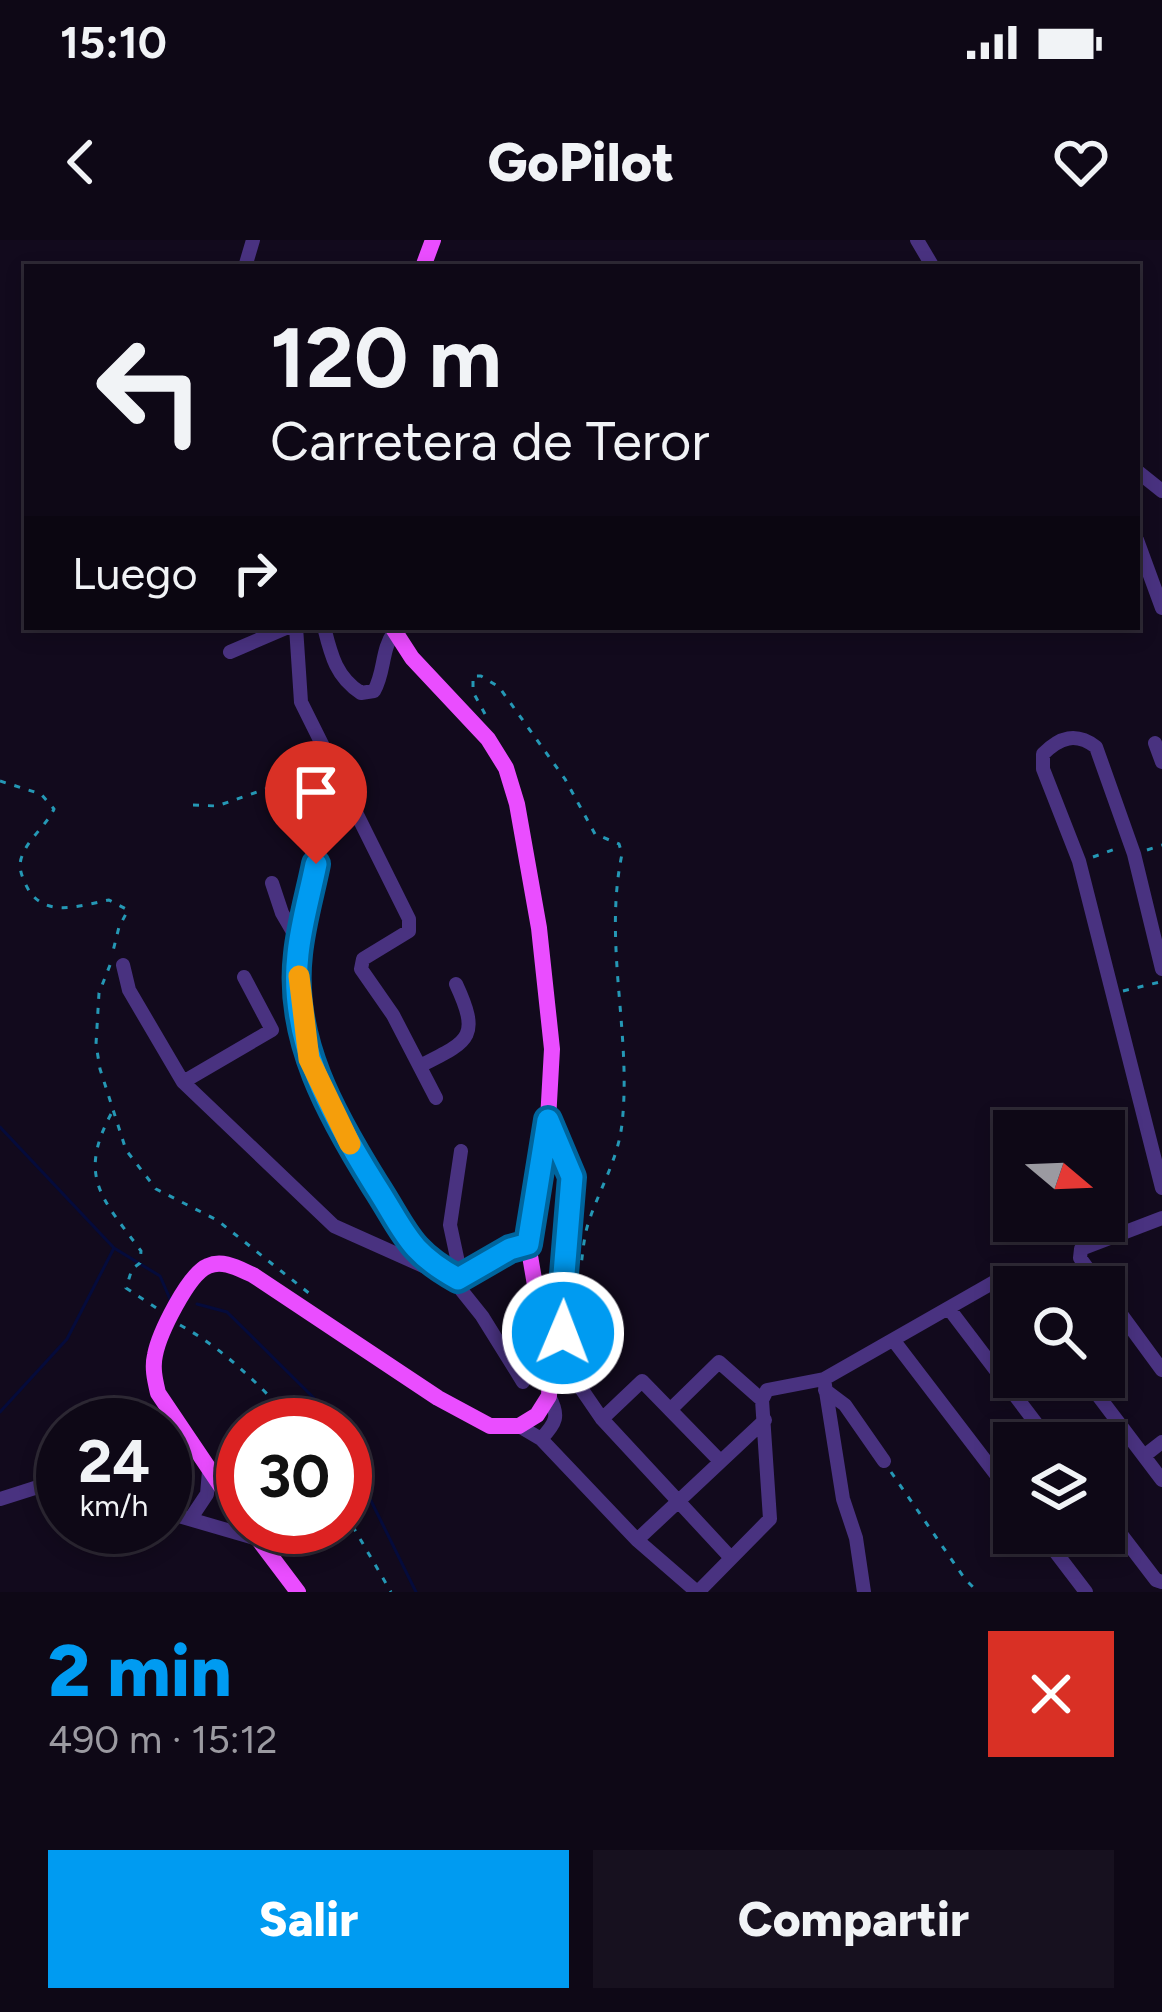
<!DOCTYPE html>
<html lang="es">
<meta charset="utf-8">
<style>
:root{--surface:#0e0816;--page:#17111f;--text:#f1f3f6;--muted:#9b9aa1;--line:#2e2935;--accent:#009bf1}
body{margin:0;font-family:Figtree,sans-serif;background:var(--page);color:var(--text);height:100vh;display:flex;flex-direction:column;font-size:45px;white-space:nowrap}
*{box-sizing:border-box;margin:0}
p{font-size:39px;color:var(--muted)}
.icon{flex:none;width:66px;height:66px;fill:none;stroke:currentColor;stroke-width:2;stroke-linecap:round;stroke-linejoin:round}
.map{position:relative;height:1352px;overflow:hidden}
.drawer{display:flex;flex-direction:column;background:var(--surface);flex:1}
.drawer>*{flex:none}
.guide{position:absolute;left:24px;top:24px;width:1116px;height:366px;border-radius:0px;box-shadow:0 6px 18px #0003,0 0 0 3px var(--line);background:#0e0816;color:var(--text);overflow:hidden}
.needle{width:78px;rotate:109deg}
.buttons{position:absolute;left:993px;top:870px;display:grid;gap:24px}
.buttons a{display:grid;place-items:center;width:132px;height:132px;border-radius:0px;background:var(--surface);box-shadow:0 6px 18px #0003,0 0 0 3px var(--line);font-size:60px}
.speed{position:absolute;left:36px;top:1158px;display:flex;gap:24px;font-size:60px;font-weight:700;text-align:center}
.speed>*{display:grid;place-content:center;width:156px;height:156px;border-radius:50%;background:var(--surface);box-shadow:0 6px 18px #0003,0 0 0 3px var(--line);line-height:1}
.speed small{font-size:30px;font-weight:400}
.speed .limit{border:18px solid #d22;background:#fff;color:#111}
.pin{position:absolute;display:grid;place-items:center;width:102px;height:102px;color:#fff;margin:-123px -51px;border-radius:50% 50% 50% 0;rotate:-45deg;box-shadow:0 0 12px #0007}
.pin .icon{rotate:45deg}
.me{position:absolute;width:132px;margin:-66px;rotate:1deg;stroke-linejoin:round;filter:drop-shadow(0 0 9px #0008)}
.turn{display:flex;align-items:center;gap:42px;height:252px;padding:0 48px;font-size:54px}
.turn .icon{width:156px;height:156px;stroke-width:2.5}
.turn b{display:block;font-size:84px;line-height:102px}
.then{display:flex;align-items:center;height:114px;padding:0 48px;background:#0003;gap:24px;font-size:45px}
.round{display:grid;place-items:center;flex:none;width:126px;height:126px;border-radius:0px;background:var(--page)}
.head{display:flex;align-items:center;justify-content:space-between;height:204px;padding:0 48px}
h1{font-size:72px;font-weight:800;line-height:90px;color:var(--accent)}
.primary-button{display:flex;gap:24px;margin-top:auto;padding:24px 48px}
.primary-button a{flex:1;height:138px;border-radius:0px;background:var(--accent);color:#fff;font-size:48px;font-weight:800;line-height:138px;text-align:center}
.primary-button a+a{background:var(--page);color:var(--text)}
.status{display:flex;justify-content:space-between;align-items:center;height:84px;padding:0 60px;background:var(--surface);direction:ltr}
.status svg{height:33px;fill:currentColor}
header{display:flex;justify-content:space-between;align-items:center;height:156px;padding:0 48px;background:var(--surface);font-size:54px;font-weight:800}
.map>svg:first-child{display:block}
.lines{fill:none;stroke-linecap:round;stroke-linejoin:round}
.stream{stroke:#050b3b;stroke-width:3}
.path{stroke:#2598b5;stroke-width:3;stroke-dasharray:6 9;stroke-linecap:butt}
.minor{stroke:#493280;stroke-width:14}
.major{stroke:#ea4dff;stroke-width:16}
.route-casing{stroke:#00659d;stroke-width:30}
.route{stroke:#009bf1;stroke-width:21}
.slow{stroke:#f59e0b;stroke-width:21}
</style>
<div class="status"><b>15:10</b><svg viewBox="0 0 49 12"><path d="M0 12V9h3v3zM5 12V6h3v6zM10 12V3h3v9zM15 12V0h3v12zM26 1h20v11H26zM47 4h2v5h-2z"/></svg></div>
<header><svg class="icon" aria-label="back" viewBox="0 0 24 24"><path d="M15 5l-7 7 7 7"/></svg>GoPilot<svg class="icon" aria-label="heart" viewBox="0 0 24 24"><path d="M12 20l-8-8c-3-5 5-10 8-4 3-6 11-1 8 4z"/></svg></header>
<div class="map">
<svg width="1162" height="1352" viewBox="0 0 1162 1352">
<rect width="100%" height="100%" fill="#120a1d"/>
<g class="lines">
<path class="stream" d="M0,887l114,121 46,28 10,23
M197,1064l30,8 101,100 6,13
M0,1172l67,-73 47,-91
M345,1208l71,144"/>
<path class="path" d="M485,474l-12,-22v-16h8l18,11 66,92 30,55 24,10 3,10c-19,90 10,180 0,270 -4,35 -22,64 -33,97 -5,14 -6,30 -8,45
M0,541l41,13 13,15c-8,17 -26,30 -32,47 -4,10 -1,18 3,27 16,37 53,23 84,17l19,10 -9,17 -7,28
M193,565l24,1 60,-21
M342,572l-4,1 7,17 4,-2
M325,610l18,-19
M1147,610l15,-5
M1093,617l25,-9
M110,725l-11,28 -3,51 4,25 26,81 30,39 61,31 93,74
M1123,751l37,-9
M111,874c-34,64 -8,85 30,137l-1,12 -8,6 -6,19 32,21
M180,1085c47,26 80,61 117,100
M891,1232l74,107 13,13
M345,1273l46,79"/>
<path class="minor" d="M917,0l16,27
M245,27l8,-27
M1137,231l25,20
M1137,300l25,68
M296,387l5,75 108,217v12l-46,28 -2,10 32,46 43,83
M324,387c7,28 12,50 37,66l13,-2c11,-19 7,-41 20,-59
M230,412l58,-25
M1155,503l7,19
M327,516l-30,13 -7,12 26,83 -19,94 12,101 13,35 81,142 24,26 31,17
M272,643l10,30 18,31
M123,725l6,25 54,92 151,144 96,43
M1162,729l-28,-115 -38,-107c-20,-15 -36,-10 -53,7v15l36,92 83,327
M420,826c49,-25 61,-28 36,-82
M183,842l89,-52 -28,-53
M548,880l24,57 -9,156 13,48 26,38 129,139
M461,911l-11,74 9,42 -1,12 4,12 20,25 41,66
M458,1039l52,-30 18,-5
M1101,1047l-21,-29 1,-9 81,-31
M1104,1051l58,79
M950,1070l101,133
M894,1101l120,157
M1084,1137l78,103
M824,1139l19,120 13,39 8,54
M825,1150l20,15 39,56
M762,1160l5,-10 57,-11 170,-97 11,-2 10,7
M671,1169l48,-47 43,38
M602,1179l40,-38 78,80
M519,1186l22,13 96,101 60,52
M541,1199c15,-16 19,-23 8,-43
M1144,1216l18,-14
M0,1259l63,-20
M165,1272l93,27
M1104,1272l52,68 6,2
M191,1278l16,-24 2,-23
M1041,1293l45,59
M637,1300l128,-120
M698,1352l72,-73 -8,-119"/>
<path class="major" d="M423,27l10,-27
M243,1279l-85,-126c-3,-13 -6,-25 -3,-38 4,-21 33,-81 53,-89 15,-7 31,3 45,9l185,123 52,28h29l18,-11 12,-19 1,-23 -22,-129 20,-124 4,-71 -13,-121 -22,-124 -11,-36 -18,-29 -76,-81 -20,-31
M249,1287l49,65"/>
</g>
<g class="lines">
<defs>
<path id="route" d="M316,624c-6,30 -15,60 -18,90 -10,85 34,162 77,231 30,46 32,66 83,94l52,-30 18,-5 20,-124 24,57 -9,109v47"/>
</defs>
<use href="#route" class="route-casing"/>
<use href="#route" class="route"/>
<path class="slow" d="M299,736l10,83 41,85"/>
</g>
</svg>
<div class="buttons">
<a><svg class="needle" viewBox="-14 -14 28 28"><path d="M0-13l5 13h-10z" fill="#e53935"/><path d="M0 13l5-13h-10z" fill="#9b9aa1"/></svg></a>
<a><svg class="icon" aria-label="search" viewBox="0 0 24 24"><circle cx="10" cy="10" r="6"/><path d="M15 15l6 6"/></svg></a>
<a><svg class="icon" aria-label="layers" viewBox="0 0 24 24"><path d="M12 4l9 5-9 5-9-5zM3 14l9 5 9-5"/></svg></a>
</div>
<div class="speed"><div>24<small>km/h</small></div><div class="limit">30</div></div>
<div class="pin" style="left:316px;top:624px;background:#d93025"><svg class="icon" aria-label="arrive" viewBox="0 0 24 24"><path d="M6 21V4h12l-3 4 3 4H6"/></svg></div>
<svg class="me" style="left:563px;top:1093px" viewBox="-20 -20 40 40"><circle r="17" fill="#009bf1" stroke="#fff" stroke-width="3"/><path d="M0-11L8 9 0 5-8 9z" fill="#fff"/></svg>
<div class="guide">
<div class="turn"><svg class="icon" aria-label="left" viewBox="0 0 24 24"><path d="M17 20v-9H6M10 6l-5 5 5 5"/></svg><div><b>120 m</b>Carretera de Teror</div></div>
<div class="then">Luego<svg class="icon" aria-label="right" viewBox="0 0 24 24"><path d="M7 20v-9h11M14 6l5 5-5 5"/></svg></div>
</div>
</div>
<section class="drawer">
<div class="head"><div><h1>2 min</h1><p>490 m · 15:12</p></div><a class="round" style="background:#d93025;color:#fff"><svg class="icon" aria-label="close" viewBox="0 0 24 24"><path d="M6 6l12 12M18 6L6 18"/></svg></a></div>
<div class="primary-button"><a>Salir</a><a>Compartir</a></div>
</section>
